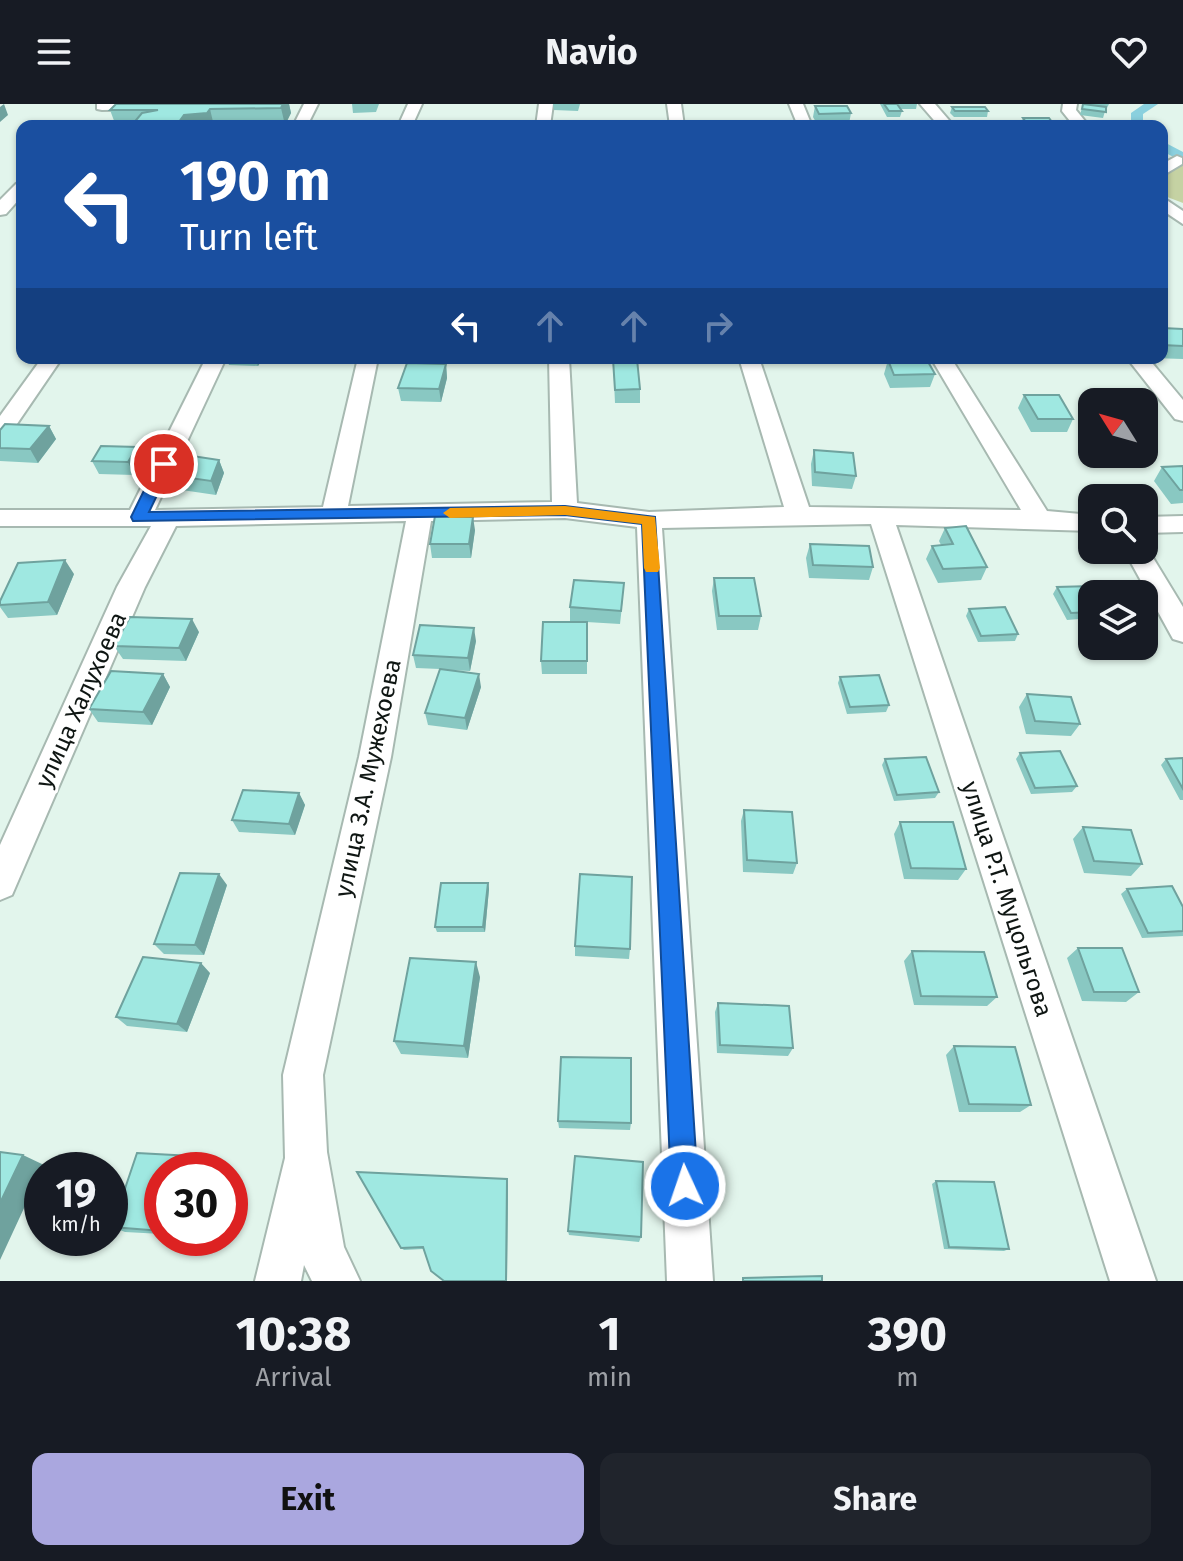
<!DOCTYPE html>
<meta charset="utf-8">
<style>
:root{--surface:#171b24;--page:#20242c;--text:#f1f3f6;--muted:#9ea1a6;--accent:#aaa7df}
body{margin:0;font-family:"Fira Sans",sans-serif;background:var(--page);color:var(--text);height:100vh;display:flex;flex-direction:column;font-size:30px;white-space:nowrap}
*{box-sizing:border-box;margin:0}
p{font-size:26px;color:var(--muted)}
.icon{flex:none;width:44px;height:44px;fill:none;stroke:currentColor;stroke-width:2;stroke-linecap:round;stroke-linejoin:round}
.map{position:relative;height:1177px;overflow:hidden}
.drawer{display:flex;flex-direction:column;background:var(--surface);flex:1}
.drawer>*{flex:none}
.top-card{position:absolute;left:16px;top:16px;width:1152px;height:244px;border-radius:16px;box-shadow:0 2px 6px #0004;background:#1a4fa0;color:#fff;overflow:hidden}
.needle{width:52px;rotate:307deg}
.buttons{position:absolute;left:1078px;top:284px;display:grid;gap:16px}
.buttons a{display:grid;place-items:center;width:80px;height:80px;border-radius:16px;background:var(--surface);box-shadow:0 2px 6px #0004;font-size:40px}
.speed{position:absolute;left:24px;top:1048px;display:flex;gap:16px;font-size:40px;font-weight:700;text-align:center}
.speed>*{display:grid;place-content:center;width:104px;height:104px;border-radius:50%;background:var(--surface);box-shadow:0 2px 6px #0004;line-height:1}
.speed small{font-size:20px;font-weight:400}
.speed .limit{border:12px solid #d22;background:#fff;color:#111}
.pin{position:absolute;display:grid;place-items:center;width:68px;height:68px;color:#fff;margin:-34px;border:4px solid #fff;border-radius:50%;box-shadow:0 2px 8px #0007}
.me{position:absolute;width:88px;margin:-44px;rotate:357deg;stroke-linejoin:round;filter:drop-shadow(0 0 6px #0008)}
.turn{display:flex;align-items:center;gap:28px;height:168px;padding:0 32px;font-size:36px}
.turn .icon{width:104px;height:104px;stroke-width:2.5}
.turn b{display:block;font-size:56px;line-height:68px}
.lanes{display:flex;align-items:center;height:76px;padding:0 32px;background:#0003;justify-content:center;gap:40px;direction:ltr}
.lanes .off{opacity:.35}
.eta{display:flex;justify-content:space-evenly;align-items:center;height:136px;text-align:center}
.eta b{font-size:48px;font-weight:700;line-height:56px}
.button{display:flex;gap:16px;margin-top:auto;padding:16px 32px}
.button a{flex:1;height:92px;border-radius:16px;background:var(--accent);color:#111;font-size:32px;font-weight:700;line-height:92px;text-align:center}
.button a+a{background:var(--page);color:var(--text)}
header{display:flex;justify-content:space-between;align-items:center;height:104px;padding:0 32px;background:var(--surface);font-size:36px;font-weight:700}
.map>svg:first-child{display:block}
.green{fill:#c5d2a3}
.lines{fill:none;stroke-linecap:round;stroke-linejoin:round}
.canal{fill:#8ad0de;fill-rule:evenodd}
.minor-casing{stroke:#a7b9b1;stroke-width:4}
.minor{fill:#fff;fill-rule:evenodd}
.wall{fill:#89c8c2}
.shaded-wall{fill:#6fa29e}
.building{fill:#9fe8e1;stroke:#6fa29e;stroke-width:2}
.route{fill:#1a73e8;stroke:#114b97;stroke-width:2}
.slow{fill:#f59e0b}
.labels{text-anchor:middle;stroke-width:6;stroke-linejoin:round;paint-order:stroke}
.street-label{font-size:24px;fill:#0f1613;stroke:#fff}
</style>
<header><svg class="icon" aria-label="menu" viewBox="0 0 24 24"><path d="M4 6h16M4 12h16M4 18h16"/></svg>Navio<svg class="icon" aria-label="heart" viewBox="0 0 24 24"><path d="M12 20l-8-8c-3-5 5-10 8-4 3-6 11-1 8 4z"/></svg></header>
<div class="map">
<svg width="1183" height="1177" viewBox="0 0 1183 1177">
<rect width="100%" height="100%" fill="#e2f5ec"/>
<path class="green" d="M1181,59l2,1v39l-21,-8v-17z"/>
<g class="lines">
<path class="canal" d="M1144,0h14l-15,10v12h-12v-13z
M1162,37l21,11v10l-21,-11z"/>
<defs>
<path id="minor" d="M97,0h65l1,1 -7,4 -54,1 -5,-1z
M304,0h14l-11,22h-14z
M408,0h14l-10,22h-14z
M539,0h14l-3,22h-14z
M667,0h14l3,22h-14z
M789,0h14l9,22h-14z
M920,0h15l19,22h-15z
M1063,0h14l-1,6 13,16h-15l-12,-15z
M1177,52l5,2v6l-20,12v-12z
M22,78v14l-16,18 -6,1v-15l16,-16z
M1162,93l21,14v13l-21,-14z
M42,254h20l-54,79 -8,2v-23z
M206,254h20l-71,152 168,-3 35,-149h20l-30,148 204,-4 -3,-144h20l8,145 72,9 135,-5 -45,-149h20l50,149 212,3 -90,-152h20l96,153 45,4v16l-196,-6 260,756h-46l-239,-757 -209,4 51,753h-46l-30,-754 -72,-9 -134,3 -40,236 -68,318 4,77 17,95 16,34h-48l-8,-16 -3,16h-46l30,-123 -2,-83 76,-318 47,-236 -230,5 -31,61 -133,308 -12,5v-55l117,-258 34,-61h-151v-16h130z
M1127,254h21l35,42v21l-8,-2z
M1183,412v16l-39,1v-16z
M1144,439l39,64v35l-10,-3 -49,-89h20z"/>
</defs>
<use href="#minor" class="minor-casing"/>
<use href="#minor" class="minor"/>
</g>
<path class="wall" d="M116,0h173l2,9 -6,12 -169,1 -6,-16z
M352,0h27l-3,8 -23,1z
M553,0h27l-2,7 -24,-1z
M880,0h37l-1,5h-16l2,2 -2,6h-13z
M1083,0h26l-2,4h-1l-3,10 -23,-3z
M815,2l36,7 -2,11 5,2 -37,-2 -4,-7z
M952,3l36,4 -1,6h-33l-4,-4z
M1023,14l32,8h-35z
M1162,224l21,1v30l-31,-1h10z
M226,254h37l-5,8 -29,-1z
M387,254h39l-1,3 -38,-1z
M768,254h39l-1,4 -38,-1z
M613,255l27,30v14h-25z
M888,256l47,14 -5,13 -40,1 -6,-14z
M446,260l1,14 -6,24 -40,-1 -3,-13z
M1024,291l49,24 -6,13h-36l-13,-24z
M49,322l7,13 -18,24 -38,-2v-31z
M137,343l6,14 -9,14 -35,-1 -7,-13z
M814,346l42,26 -4,13 -40,-3 -1,-22z
M219,356l5,13 -8,22 -41,-6 -6,-14z
M1183,362v37l-12,1 -17,-23 8,-14z
M945,424l42,39 -6,13 -43,3 -12,-24 6,-13 9,-1 -2,-4z
M475,426l-4,28h-39l-2,-14z
M810,440l63,23 -4,13 -60,-2 -3,-20z
M74,470l-17,41 -49,3 -8,-11v-6z
M714,474l47,38 -3,14h-41l-5,-39z
M1057,483l35,7v24l-25,2 -14,-26z
M623,493l-3,27 -50,-3v-14z
M969,505l49,25 -3,7 -37,1 -12,-26z
M587,518v52h-45l-1,-13z
M199,528l-13,29 -63,-2 -9,-13z
M476,537l-6,30 -25,-1 36,17 -14,43 -39,-5 -3,-12 15,-44 -24,-1 -3,-13z
M163,570l7,13 -18,38 -54,-3 -9,-13z
M840,573l49,28 -3,7 -39,2 -9,-31z
M1027,590l53,30 -9,12 -45,-2 -7,-27z
M1020,649l57,33 -5,6 -41,2 -15,-35z
M1183,654v42h-3l-19,-35 5,-6z
M885,655l54,33 -4,6 -41,3 -12,-36z
M299,689l6,12 -10,30 -56,-3 -7,-12z
M744,706l53,53 -4,11 -50,-2 -2,-51z
M900,718l66,47 -8,11 -54,-1 -10,-45z
M1083,723l59,37 -11,12 -47,-3 -11,-34z
M488,779l1,6 -4,43h-48l-2,-5z
M227,781l-23,70 -40,-1 -10,-10z
M1127,785l56,18v29l-41,2 -21,-44z
M575,842l55,3 -1,10 -54,-3z
M1078,844l61,44 -13,10 -44,-1 -15,-43z
M912,847l85,46 -10,9 -73,-1 -10,-44z
M210,869l-23,59 -60,-6 -11,-9z
M480,873l-12,81 -67,-4 -7,-13z
M718,899l75,45 -5,8 -71,-3 -2,-41z
M954,942l77,59 -11,7h-61l-13,-57z
M558,1017l73,2 -1,7 -71,-2z
M137,1049l73,4 10,6 -2,7h-56v64l-37,-2 -13,-5z
M936,1077l73,68 -5,2 -60,-2 -12,-65z
M508,1078l-85,67 -19,1 -3,-2z
M568,1127l73,6 -2,5 -70,-7z"/>
<path class="shaded-wall" d="M4,0l4,11 -8,7v-15z
M283,0h6l2,9 -6,12 -4,-17z
M210,5l4,17h-38l8,-11z
M255,254h8l-5,8z
M446,260l1,14 -6,24 -2,-13z
M49,322l7,13 -18,24 -8,-14z
M137,343l6,14 -9,14 -6,-13z
M219,356l5,13 -8,22 -5,-14z
M473,413l2,13 -4,28 -2,-14z
M65,456l9,14 -17,41 -9,-13z
M192,515l7,13 -13,29 -7,-13z
M474,524l2,13 -6,30 -2,-13z
M163,570l7,13 -18,38 -9,-13z
M479,570l2,13 -14,43 -2,-12z
M299,689l6,12 -10,30 -6,-11z
M219,770l8,11 -23,70 -9,-10z
M488,779l1,6 -4,43 -2,-5z
M476,858l4,15 -12,81 -4,-12z
M201,859l9,10 -23,59 -10,-8z
M23,1051l21,10 -44,95v-57z
M210,1053l10,6 -2,7h-12z
M507,1075l1,3 -1,99h-1z"/>
<path class="building" d="M116,0h167l-2,4 -71,1 -3,4 -23,2 -8,11h-45l11,-13 16,-3h-48z
M884,0h13l5,7h-13z
M1083,0l23,3v5l-24,-3z
M815,2h32l4,7 -32,1z
M952,3h33l3,4h-33z
M1023,14h26l6,8h-26z
M831,20h22l1,2h-22z
M1162,224l21,1v17l-21,-1z
M613,255h24l3,30 -25,1z
M888,256h39l8,14 -41,1z
M407,259l39,1 -7,25 -41,-1z
M1024,291h35l14,24h-35z
M5,320l44,2 -19,23 -30,-1v-18z
M101,342l36,1 -9,15 -36,-1z
M814,346l39,3 3,23 -41,-4z
M179,350l40,6 -8,21 -42,-6z
M1183,362v24h-3l-18,-23z
M435,412l38,1 -4,27h-39z
M966,422l21,41 -44,2 -11,-23 21,-2 -8,-16z
M810,440l59,2 4,21 -60,-2z
M65,456l-17,42 -48,3v-4l18,-38z
M714,474h40l7,38h-42z
M574,476l50,3 -3,28 -51,-4z
M1092,482l5,8h-5v18l-21,1 -14,-26z
M1005,503l13,27 -37,2 -12,-27z
M130,513l62,2 -13,29 -65,-2z
M543,518h44v39h-46z
M420,521l54,3 -6,30 -55,-3z
M440,565l39,5 -14,44 -40,-5z
M111,567l52,3 -20,38 -54,-3z
M879,571l10,30 -39,2 -10,-30z
M1027,590l44,3 9,27 -45,-3z
M1060,647l17,35 -42,2 -15,-35z
M926,653l13,35 -42,3 -12,-36z
M1183,654v31l-17,-30z
M243,686l56,3 -10,31 -57,-4z
M744,706l48,2 5,51 -50,-3z
M900,718h53l13,47 -55,-1z
M1083,723l48,3 11,34 -48,-3z
M180,769l39,1 -24,71 -41,-1z
M580,770l52,3 -2,72 -55,-3z
M441,779h47l-5,44h-48z
M1172,782l11,21v24l-35,2 -21,-44z
M1078,844h44l17,44h-45z
M912,847l72,1 13,45 -76,-1z
M143,853l58,6 -24,61 -61,-7z
M410,854l66,4 -12,84 -70,-5z
M718,899l71,3 4,42 -73,-3z
M954,942l61,1 16,58 -62,-1z
M561,953l70,1v65l-73,-2z
M0,1048l23,3 -23,48z
M137,1049l73,4 -4,13h-44v61l-50,-4z
M575,1052l68,6 -2,75 -73,-6z
M357,1068l150,7 -1,102h-62l-13,-10 -8,-24 -22,1z
M936,1077l58,1 15,67 -60,-2z
M822,1172v5h-79v-3z"/>
<path class="route" d="M164,356l8,4 -23,48 416,-6 90,11 43,669 -4,9 -9,4 -10,-4 -4,-9 -29,-662 -77,-9 -432,6 -2,-4 26,-53z"/>
<path class="slow" d="M565,402l90,11 5,51 -2,4h-12l-2,-4 -2,-44 -77,-9 -115,3 -7,-5 7,-5z"/>
<g class="labels">
<g class="street-label">
<text transform="translate(81 596) rotate(-66)" y="8">улица Халухоева</text>
<text transform="translate(368 674) rotate(-78)" y="8">улица З.А. Мужехоева</text>
<text transform="translate(1007 795) rotate(72)" y="8">улица Р.Т. Муцольгова</text>
</g>
</g>
</svg>
<div class="buttons">
<a><svg class="needle" viewBox="-14 -14 28 28"><path d="M0-13l5 13h-10z" fill="#e53935"/><path d="M0 13l5-13h-10z" fill="#9ea1a6"/></svg></a>
<a><svg class="icon" aria-label="search" viewBox="0 0 24 24"><circle cx="10" cy="10" r="6"/><path d="M15 15l6 6"/></svg></a>
<a><svg class="icon" aria-label="layers" viewBox="0 0 24 24"><path d="M12 4l9 5-9 5-9-5zM3 14l9 5 9-5"/></svg></a>
</div>
<div class="speed"><div>19<small>km/h</small></div><div class="limit">30</div></div>
<div class="pin" style="left:164px;top:360px;background:#d93025"><svg class="icon" aria-label="arrive" viewBox="0 0 24 24"><path d="M6 21V4h12l-3 4 3 4H6"/></svg></div>
<svg class="me" style="left:685px;top:1082px" viewBox="-20 -20 40 40"><circle r="17" fill="#1a73e8" stroke="#fff" stroke-width="3"/><path d="M0-11L8 9 0 5-8 9z" fill="#fff"/></svg>
<div class="top-card">
<div class="turn"><svg class="icon" aria-label="left" viewBox="0 0 24 24"><path d="M17 20v-9H6M10 6l-5 5 5 5"/></svg><div><b>190 m</b>Turn left</div></div>
<div class="lanes"><svg class="icon" aria-label="left" viewBox="0 0 24 24"><path d="M17 20v-9H6M10 6l-5 5 5 5"/></svg><svg class="icon off" aria-label="ahead" viewBox="0 0 24 24"><path d="M12 20V5M6 11l6-6 6 6"/></svg><svg class="icon off" aria-label="ahead" viewBox="0 0 24 24"><path d="M12 20V5M6 11l6-6 6 6"/></svg><svg class="icon off" aria-label="right" viewBox="0 0 24 24"><path d="M7 20v-9h11M14 6l5 5-5 5"/></svg></div>
</div>
</div>
<section class="drawer">
<div class="eta">
<div><b>10:38</b><p>Arrival</p></div>
<div><b>1</b><p>min</p></div>
<div><b>390</b><p>m</p></div>
</div>
<div class="button"><a>Exit</a><a>Share</a></div>
</section>
